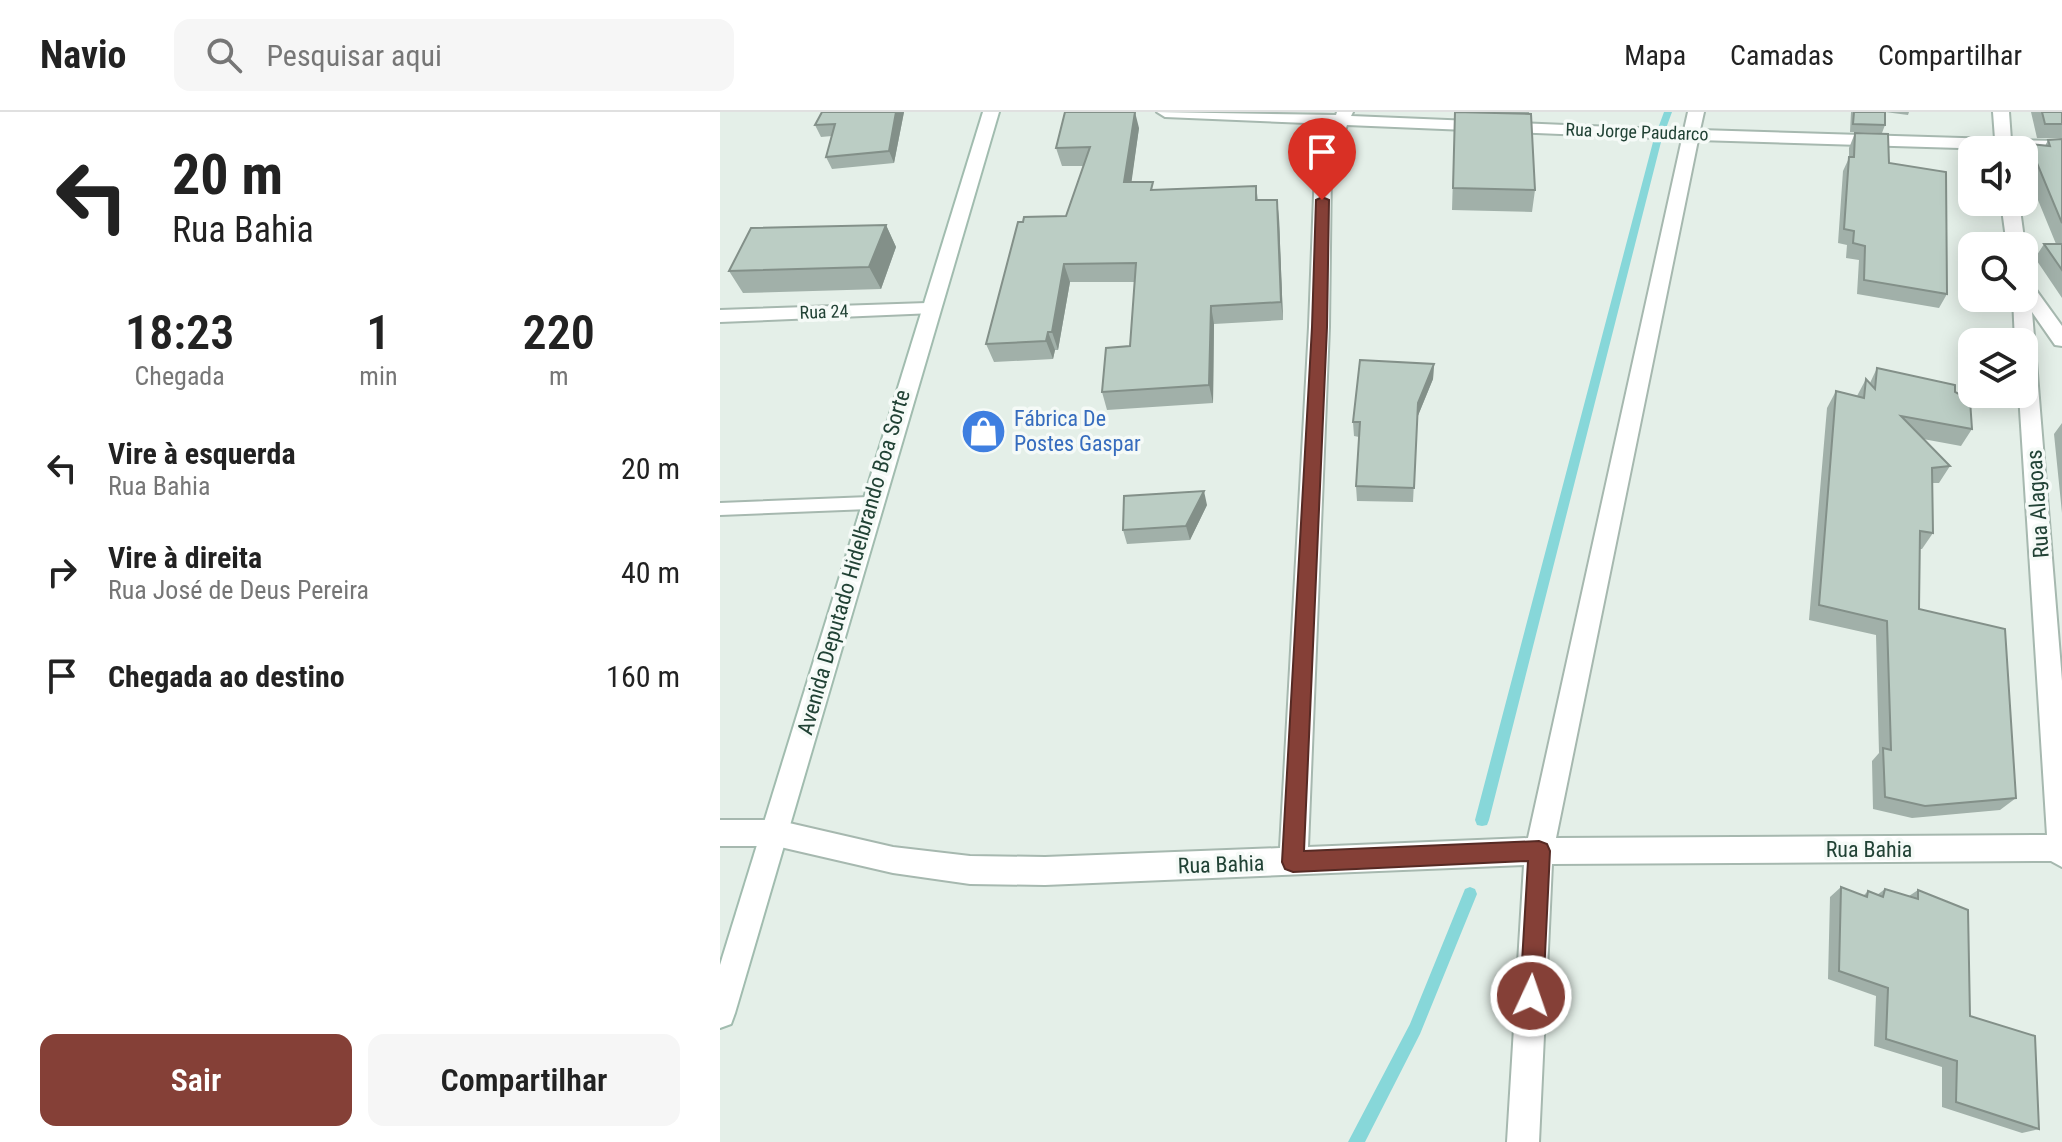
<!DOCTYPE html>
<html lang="pt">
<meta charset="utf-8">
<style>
:root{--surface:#fff;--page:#f6f6f6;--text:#222;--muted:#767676;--line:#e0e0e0;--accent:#854037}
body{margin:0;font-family:"Roboto Condensed",sans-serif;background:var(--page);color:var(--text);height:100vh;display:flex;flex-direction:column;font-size:30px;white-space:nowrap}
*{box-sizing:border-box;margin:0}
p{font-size:26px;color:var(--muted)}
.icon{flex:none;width:44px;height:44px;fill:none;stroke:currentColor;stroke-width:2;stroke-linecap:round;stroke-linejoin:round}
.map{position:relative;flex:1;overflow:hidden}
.drawer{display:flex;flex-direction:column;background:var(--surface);width:720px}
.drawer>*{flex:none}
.hud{background:#fff;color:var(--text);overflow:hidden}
.controls{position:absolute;left:1238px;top:24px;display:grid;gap:16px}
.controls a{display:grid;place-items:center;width:80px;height:80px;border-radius:16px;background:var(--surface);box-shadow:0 4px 20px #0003;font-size:40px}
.pin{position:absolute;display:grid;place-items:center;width:68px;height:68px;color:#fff;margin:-82px -34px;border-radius:50% 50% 50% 0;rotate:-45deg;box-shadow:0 0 8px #0007}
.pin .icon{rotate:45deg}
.me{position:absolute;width:88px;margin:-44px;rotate:3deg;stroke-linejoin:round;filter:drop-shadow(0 0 6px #0008)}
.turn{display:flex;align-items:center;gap:28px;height:168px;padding:0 40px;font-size:36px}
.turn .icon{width:104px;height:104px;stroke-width:2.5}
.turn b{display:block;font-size:56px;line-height:68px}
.eta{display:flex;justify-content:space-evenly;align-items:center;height:136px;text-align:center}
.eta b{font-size:48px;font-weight:600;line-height:56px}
.cta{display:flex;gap:16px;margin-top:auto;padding:16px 40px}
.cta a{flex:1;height:92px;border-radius:16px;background:var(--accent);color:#fff;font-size:32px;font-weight:600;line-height:92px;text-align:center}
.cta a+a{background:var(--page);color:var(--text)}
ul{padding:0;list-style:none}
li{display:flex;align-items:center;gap:24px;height:104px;padding:0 40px}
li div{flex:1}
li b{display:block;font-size:30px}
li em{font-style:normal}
header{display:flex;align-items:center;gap:48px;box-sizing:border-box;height:112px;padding:0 40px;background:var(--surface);border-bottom:2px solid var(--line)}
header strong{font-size:38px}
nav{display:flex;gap:44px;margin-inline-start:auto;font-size:28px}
.search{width:560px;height:72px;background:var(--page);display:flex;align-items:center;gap:20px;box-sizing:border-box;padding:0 28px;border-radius:16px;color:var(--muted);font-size:30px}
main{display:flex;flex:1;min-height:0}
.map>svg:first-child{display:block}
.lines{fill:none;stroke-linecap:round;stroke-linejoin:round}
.stream{fill:#87d7d9;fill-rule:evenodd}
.service-casing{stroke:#a6b8af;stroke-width:4}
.minor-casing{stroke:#a6b8af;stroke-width:4}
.secondary-casing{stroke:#a1bcaf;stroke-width:4}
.service{fill:#fff;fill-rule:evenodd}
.minor{fill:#fff;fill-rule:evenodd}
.secondary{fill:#fff;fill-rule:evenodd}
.wall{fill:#a1b0a9}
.shaded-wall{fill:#839089}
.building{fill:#bbcdc4;stroke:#839089;stroke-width:2}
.route{fill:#854037;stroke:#562a24;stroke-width:2}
.labels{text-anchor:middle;stroke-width:7;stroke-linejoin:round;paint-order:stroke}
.far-street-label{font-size:18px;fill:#214235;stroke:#f5faf7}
.shop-label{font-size:22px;fill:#366cbe;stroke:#f5faf7;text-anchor:start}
.street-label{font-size:22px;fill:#214235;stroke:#f5faf7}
</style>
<header>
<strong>Navio</strong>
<div class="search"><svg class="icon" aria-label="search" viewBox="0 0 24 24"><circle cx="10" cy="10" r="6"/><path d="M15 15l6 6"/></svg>Pesquisar aqui</div>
<nav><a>Mapa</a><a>Camadas</a><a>Compartilhar</a></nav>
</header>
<main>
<section class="drawer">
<div class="hud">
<div class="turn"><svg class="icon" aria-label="left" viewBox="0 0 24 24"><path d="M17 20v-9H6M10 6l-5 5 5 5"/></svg><div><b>20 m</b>Rua Bahia</div></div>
</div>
<div class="eta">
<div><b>18:23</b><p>Chegada</p></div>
<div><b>1</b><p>min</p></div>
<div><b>220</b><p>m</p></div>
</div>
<ul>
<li><svg class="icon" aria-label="left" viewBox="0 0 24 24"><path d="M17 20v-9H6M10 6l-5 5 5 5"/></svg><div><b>Vire à esquerda</b><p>Rua Bahia</p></div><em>20 m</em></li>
<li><svg class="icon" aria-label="right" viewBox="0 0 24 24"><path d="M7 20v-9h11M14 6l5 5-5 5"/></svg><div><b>Vire à direita</b><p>Rua José de Deus Pereira</p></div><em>40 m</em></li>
<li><svg class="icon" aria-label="arrive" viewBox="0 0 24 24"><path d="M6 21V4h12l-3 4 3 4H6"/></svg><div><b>Chegada ao destino</b></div><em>160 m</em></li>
</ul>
<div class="cta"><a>Sair</a><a>Compartilhar</a></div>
</section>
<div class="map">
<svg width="1342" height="1030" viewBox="0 0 1342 1030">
<rect width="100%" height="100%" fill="#e4efe8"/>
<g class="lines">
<path class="stream" d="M944,0h8l-11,30 -172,678 -2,5 -5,1 -5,-1 -2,-5 178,-678z
M750,775l5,2 2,5 -57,140 -55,108h-17l62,-118 55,-135z"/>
<defs>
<path id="service" d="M149,385l8,6 -8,6 -149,6v-12z"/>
<path id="minor" d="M437,0l179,3 1,-3h16l-2,4 333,14 4,-18h16l-4,18 295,9 -2,-27h16l2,28 51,1v10l-364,-11 -142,698 491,-3 -28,-441h5v-52h-9l-2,-44h11v-17l7,2 31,43v20l-7,-1 -23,-33 30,369v186l-11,-6 -499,3 -13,278h-32l17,-277 -479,20 -75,-1 -77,-11 -117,-27h-56v-26h56l117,27 77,9 75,1 235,-9 29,-521 6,-158 16,-45 -166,-7zM627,13l335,14 -154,699 -220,9 21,-520 2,-158z
M1281,90h18l6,44 -1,1 -17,-1z
M207,191l7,2 2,4 -2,4 -214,9v-12z"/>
<path id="secondary" d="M263,0h16l-264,901 -4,11 -11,4v-63z"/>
</defs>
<use href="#service" class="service-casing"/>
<use href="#minor" class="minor-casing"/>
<use href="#secondary" class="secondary-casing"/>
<use href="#service" class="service"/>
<use href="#minor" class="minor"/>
<use href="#secondary" class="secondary"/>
</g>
<path class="wall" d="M184,0l-10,51 -62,6 -6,-12 6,-21 -11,1 -6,-12z
M735,0h74l6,78 -3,22 -80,-2z
M1131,0h58l-1,3 -23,-3v13l-3,8 -32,-1z
M1311,0h31v26h-25z
M419,16l-8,54 24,8 101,-4 2,14 21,18 4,102 -69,4 -1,79 -106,7 -5,-18 28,-46 5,-64h-65l-12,68h-3l-2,9 -59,3 -8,-18 80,-128 18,-50h-22l-6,-18z
M1135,21l34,30 58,131 -8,14 -82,-14 2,-34 -13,-2 1,-13 -9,-2 5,-72 6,-13v-10z
M1342,27v159l-27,-40 9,-14h12l-32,-78v-14l5,-8 16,2 3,-6z
M166,113l10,22 -15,42 -138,4 -14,-22z
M714,252l-1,15 -16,39 -4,84 -56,-1 -1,-15 3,-49 -5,-1 -1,-14z
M1157,256l78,24 17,37 -11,17 -38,-7 27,27 -11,17h-7l1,50 -11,16h-3v60l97,189 -16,12 -88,8 -39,-9 -1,-48 7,-8 -3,-118 -67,-15 18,-212 9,-17 21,5 9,-17 4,4z
M1342,311v90l-8,-79z
M487,393l-17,35 -63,4 -4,-14z
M1121,775l22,9 5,-5 9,4 8,-6 24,7 9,-6 52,126 69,113 -17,4 -80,-26v-40l-68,-21 2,-50 -48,-17 2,-82z"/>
<path class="shaded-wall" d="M176,0h8l-10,51 -5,-12z
M415,0l4,16 -10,72 -5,-18z
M557,88l2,18 4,102 -2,-18z
M166,113l10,22 -15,42 -12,-22z
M344,152l6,18 -12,68 -6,-18z
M491,194l3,18 -1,79 -4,-18z
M328,220l7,18 -2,9 -7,-18z
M714,252l-1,15 -16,39 -4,84 5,-99z
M484,379l3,14 -17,35 -4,-14z"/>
<path class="building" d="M102,0h74l-7,39 -63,6 9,-33 -20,1z
M345,0h70l-11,70h29l-2,8 105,-4v14h21l4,102 -70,4 -2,79 -107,7 4,-44 24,-2 6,-83 -72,1 -12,68h-4l-2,9 -60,3 32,-122h5l1,-5 42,-1 24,-69 -34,1z
M735,0l76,2 4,76 -82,-2z
M1134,0h31v13l-32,-1z
M1322,0h20v12h-17z
M1135,21l33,1 1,29 57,9 1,122 -83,-14 1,-34 -12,-3 1,-12 -10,-2 5,-72h5z
M1342,27v84l-33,-79 21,2 -2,-6z
M166,113l-17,42 -140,4 22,-43z
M1324,132h18v26z
M640,248l74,4 -16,39 -4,85 -58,-2 4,-64h-7z
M1157,256l78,17v7l15,8 2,29 -71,-13 49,50 -18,2 1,65 -13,-2 -1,78 86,20 11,169 -91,8 -40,-9 -2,-49 8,2 -4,-129 -68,-16 17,-214 28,7 2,-19 9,10z
M484,379l-18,35 -63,4 1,-34z
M1121,775l26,10 1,-6 15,6 2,-8 33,10v-9l50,20 2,106 65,20 4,93 -83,-27 1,-41 -71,-22 2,-51 -49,-17z"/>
<path class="route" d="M602,85l7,3 -2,127 -23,524 235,-10 8,3 3,7 -7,145 -4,8 -8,4 -8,-4 -3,-8 8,-135 -235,11 -8,-3 -3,-7 30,-535 4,-127z"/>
<defs>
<symbol id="shop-disc" viewBox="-11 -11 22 22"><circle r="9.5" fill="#3f7fe0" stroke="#f5faf7"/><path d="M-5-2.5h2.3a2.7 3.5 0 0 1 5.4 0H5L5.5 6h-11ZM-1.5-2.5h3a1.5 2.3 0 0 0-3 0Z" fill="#fff"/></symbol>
</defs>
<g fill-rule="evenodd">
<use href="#shop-disc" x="238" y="294" width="51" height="51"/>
</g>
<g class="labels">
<g class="far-street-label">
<text transform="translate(917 20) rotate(2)" y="6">Rua Jorge Paudarco</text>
<text transform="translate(104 200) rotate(-2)" y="6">Rua 24</text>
</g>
<g class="shop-label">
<text x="294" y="314">Fábrica De<tspan x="294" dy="25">Postes Gaspar</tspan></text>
</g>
<g class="street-label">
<text transform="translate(1317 392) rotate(-94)" y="8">Rua Alagoas</text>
<text transform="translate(133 450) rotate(-74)" y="8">Avenida Deputado Hidelbrando Boa Sorte</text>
<text x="1149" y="745">Rua Bahia</text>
<text transform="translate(501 752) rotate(-2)" y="8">Rua Bahia</text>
</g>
</g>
</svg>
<div class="controls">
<a><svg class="icon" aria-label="sound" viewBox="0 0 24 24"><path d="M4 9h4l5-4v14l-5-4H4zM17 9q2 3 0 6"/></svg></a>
<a><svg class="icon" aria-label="search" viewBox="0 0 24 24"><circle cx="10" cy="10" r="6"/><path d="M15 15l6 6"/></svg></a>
<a><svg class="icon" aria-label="layers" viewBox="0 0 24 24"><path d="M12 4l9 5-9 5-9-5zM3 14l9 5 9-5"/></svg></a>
</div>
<div class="pin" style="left:602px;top:88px;background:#d93025"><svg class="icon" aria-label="arrive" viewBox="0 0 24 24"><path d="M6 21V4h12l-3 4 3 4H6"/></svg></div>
<svg class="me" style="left:811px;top:884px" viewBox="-20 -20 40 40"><circle r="17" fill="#854037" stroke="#fff" stroke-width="3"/><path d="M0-11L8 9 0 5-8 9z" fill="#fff"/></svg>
</div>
</main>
